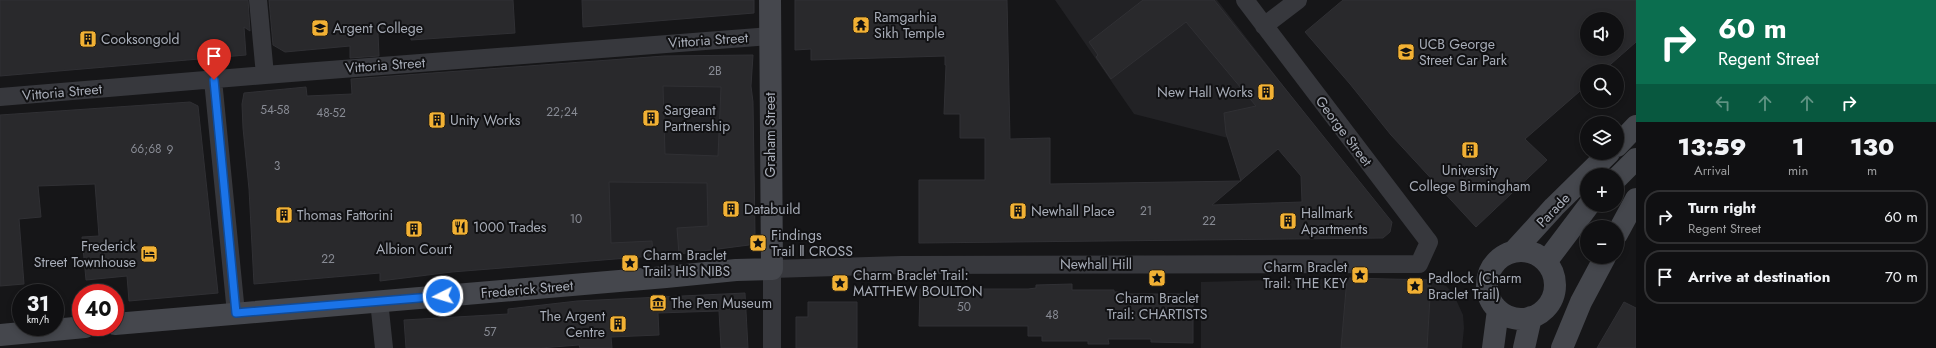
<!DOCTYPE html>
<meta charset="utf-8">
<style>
:root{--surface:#101012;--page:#19191b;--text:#f1f3f6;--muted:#9c9d9f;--line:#303032}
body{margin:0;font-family:Jost,sans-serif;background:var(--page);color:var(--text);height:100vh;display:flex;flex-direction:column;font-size:15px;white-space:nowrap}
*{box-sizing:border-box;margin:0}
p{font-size:13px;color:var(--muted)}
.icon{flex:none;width:22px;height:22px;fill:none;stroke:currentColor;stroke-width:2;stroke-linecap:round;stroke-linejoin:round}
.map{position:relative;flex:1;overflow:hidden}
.side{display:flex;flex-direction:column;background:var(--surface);width:300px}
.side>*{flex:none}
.hud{background:#0b6e4f;color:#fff;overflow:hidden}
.fabs{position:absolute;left:1580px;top:12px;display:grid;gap:8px}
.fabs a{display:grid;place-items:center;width:44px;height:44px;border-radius:50%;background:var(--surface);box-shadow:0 2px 6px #0003,0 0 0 1px var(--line);font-size:20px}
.speed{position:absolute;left:12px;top:284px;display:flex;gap:8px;font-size:20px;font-weight:700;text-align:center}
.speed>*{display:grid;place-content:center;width:52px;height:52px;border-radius:50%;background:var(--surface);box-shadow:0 2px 6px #0003,0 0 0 1px var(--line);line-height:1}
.speed small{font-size:10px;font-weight:400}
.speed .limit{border:6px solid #d22;background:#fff;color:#111}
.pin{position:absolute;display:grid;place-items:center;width:34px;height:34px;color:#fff;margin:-41px -17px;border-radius:50% 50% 50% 0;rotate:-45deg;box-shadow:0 0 4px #0007}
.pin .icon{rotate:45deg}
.me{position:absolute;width:44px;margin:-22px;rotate:265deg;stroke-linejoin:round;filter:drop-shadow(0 0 3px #0008)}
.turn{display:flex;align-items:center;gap:14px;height:84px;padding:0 16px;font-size:18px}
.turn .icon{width:52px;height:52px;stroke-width:2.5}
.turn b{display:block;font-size:28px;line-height:34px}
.lanes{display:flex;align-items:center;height:38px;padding:0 16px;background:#0003;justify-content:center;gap:20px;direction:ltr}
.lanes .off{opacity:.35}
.eta{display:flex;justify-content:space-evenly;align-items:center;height:68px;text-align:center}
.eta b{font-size:24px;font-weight:800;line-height:28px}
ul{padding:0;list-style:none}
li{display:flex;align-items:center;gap:12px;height:54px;margin:0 8px 6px;padding:0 8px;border:2px solid var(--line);border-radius:16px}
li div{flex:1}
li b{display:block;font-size:15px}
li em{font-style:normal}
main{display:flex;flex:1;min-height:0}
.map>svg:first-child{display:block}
.built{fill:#222225}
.building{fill:#29292c;stroke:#303034;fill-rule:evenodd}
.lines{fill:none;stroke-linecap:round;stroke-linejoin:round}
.street{stroke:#37383d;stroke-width:18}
.secondary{stroke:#45474d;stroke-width:22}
.route-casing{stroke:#114b97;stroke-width:10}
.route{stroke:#1a73e8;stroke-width:7}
.labels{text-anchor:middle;stroke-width:4;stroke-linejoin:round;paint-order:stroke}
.number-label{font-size:12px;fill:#888b94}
.poi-label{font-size:14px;fill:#a8adb8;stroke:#111113;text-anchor:start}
.street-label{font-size:14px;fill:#a8adb8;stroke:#111113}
</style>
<main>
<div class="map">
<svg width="1636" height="348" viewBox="0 0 1636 348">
<rect width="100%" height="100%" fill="#161618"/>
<path class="built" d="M1055,0h162l93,120 -69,61 -13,-43 -94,-24z
M753,55l-2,31 2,16 2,132 -6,11 -42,6 -114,10 -6,-199 75,-6z
M1347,278l84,2 15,6 7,7 10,22 1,13 -2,20h-261v-66z"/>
<path class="building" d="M0,0h248l2,31 -6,-4 2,28 -246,21z
M269,0h244l2,33 -104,7v-10l-33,3 1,23 -29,2v-12l-65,6 -12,-7z
M582,0h172v13l-171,14z
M795,0h212l3,139 40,-1v46l191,-3 -15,-48 -2,-20 32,-7 -70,-84 -75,57 -15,-22 2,-2 -9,-13 54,-42h71l178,222 -2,10 -7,6 -464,5v-63h66v-42h-25v-24h-16l2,-49h-1v-9l-134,4v-11l-16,1zM1278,149l23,27 1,26 -90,3z
M1343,0h293v42l-33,29h-16v14l-62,54 22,21 -71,67 -85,-92 -41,-51 -45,-52zM1587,19h30v30h-30z
M753,55l-2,31 2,16 2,132 -6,11 -70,9 -2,-26 31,-2 -1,-43 -98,-1 2,61 41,-2 1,15 -201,16 -72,9v-8l-126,11 -5,-95 -6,-61 -1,-24 2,-11 62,-6 1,9 45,-2 -1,-15 313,-23zM663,86l58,1 -3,69 -53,-2z
M190,102l8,4 20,187 -89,8 -2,-25 -41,4 -4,-43 17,-1 -4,-52 -57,2 3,31 -22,2 5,65 -24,2v-171z
M1347,278l84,2 -4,68h-86z
M1072,284v6h42v2h9v2h70v49l-42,-1v-3h-43l1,5h-21v-3h-46v-5h-14v-10h-109l1,-37h108l8,-1v-3z
M745,293l3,55h-27l-2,-37 -61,2 1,22 -48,2 1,11h-32l-1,-3 -39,3h-134l-2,-28 104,-6v-5l69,-8z
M808,302h49v46h-61v-31h12z
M1624,302l12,6v40h-39z"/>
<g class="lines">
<path class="street" d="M258,0l7,75
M1264,26l34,-26
M213,80l23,233
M0,97l265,-22 505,-39
M379,301l5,47
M772,348v-79l129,-4 518,-1 10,-22 -184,-242"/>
<path class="secondary" d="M1617,146l19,-20
M1617,178l19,-19
M1617,234l19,-35
M1514,251l40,-44 55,-54
M1487 285a34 34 0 1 1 68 0a34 34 0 1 1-68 0Z
M1546,262l43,-57
M115,324l551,-47 70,-7 36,-1 -2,-269
M0,335l85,-8
M1493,348l5,-38
M1524,348l7,-31
M1562,348l19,-46 24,-45"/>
</g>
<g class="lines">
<defs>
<path id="route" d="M214,80l22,233 207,-17"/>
</defs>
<use href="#route" class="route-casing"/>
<use href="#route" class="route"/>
</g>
<defs>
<symbol id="temple-square" viewBox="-11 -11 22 22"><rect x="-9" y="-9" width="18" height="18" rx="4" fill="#f2b134" stroke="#111113"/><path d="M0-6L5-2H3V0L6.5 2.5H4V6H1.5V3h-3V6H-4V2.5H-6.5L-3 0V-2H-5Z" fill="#111"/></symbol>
<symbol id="university-square" viewBox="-11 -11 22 22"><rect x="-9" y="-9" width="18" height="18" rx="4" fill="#f2b134" stroke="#111113"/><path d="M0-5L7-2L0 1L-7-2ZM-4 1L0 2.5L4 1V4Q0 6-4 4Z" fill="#111"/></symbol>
<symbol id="building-square" viewBox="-11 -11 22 22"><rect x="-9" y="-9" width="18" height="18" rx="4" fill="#f2b134" stroke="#111113"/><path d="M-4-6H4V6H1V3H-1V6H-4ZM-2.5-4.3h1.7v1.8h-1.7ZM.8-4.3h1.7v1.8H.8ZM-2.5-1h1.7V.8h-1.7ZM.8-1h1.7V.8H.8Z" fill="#111"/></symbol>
<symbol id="restaurant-square" viewBox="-11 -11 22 22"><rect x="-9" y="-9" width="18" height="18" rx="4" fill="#f2b134" stroke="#111113"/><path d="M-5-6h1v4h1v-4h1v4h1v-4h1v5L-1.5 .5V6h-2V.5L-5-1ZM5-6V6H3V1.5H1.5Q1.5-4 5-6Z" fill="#111"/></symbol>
<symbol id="sight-square" viewBox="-11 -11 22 22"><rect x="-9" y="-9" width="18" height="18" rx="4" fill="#f2b134" stroke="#111113"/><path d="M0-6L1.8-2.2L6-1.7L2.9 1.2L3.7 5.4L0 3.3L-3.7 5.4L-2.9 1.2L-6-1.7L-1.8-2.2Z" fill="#111"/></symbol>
<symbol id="hotel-square" viewBox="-11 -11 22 22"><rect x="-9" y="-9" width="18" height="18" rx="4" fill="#f2b134" stroke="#111113"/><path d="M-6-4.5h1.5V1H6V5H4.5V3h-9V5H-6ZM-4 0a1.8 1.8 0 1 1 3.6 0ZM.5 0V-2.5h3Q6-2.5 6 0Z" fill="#111"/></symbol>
<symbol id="museum-square" viewBox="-11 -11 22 22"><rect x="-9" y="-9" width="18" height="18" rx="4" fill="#f2b134" stroke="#111113"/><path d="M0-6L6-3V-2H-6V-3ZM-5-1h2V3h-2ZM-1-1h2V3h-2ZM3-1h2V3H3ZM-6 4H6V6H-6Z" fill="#111"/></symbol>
</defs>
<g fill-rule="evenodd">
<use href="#temple-square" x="851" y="15" width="20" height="20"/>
<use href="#university-square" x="310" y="18" width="20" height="20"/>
<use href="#building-square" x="78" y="29" width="20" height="20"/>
<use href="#university-square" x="1396" y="42" width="20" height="20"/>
<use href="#building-square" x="1256" y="82" width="20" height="20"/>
<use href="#building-square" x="641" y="108" width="20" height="20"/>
<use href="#building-square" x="427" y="110" width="20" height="20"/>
<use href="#building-square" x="1460" y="140" width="20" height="20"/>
<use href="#building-square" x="721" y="199" width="20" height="20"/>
<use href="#building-square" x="1008" y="201" width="20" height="20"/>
<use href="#building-square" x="274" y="205" width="20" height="20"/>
<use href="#building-square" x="1278" y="211" width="20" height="20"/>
<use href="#restaurant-square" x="450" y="217" width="20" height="20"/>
<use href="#building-square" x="404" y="219" width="20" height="20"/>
<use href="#sight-square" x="748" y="233" width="20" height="20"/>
<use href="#hotel-square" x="139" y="244" width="20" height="20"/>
<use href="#sight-square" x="620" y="253" width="20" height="20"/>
<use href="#sight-square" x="1350" y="265" width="20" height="20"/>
<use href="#sight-square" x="1147" y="268" width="20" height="20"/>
<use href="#sight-square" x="830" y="273" width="20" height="20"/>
<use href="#sight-square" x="1405" y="276" width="20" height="20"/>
<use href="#museum-square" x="648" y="293" width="20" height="20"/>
<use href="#building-square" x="608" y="314" width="20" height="20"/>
</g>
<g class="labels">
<g class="number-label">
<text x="715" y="75">2B</text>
<text x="275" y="114">54-58</text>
<text x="562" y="116">22;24</text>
<text x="331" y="117">48-52</text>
<text x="146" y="153">66;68</text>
<text x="170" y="154">9</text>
<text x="277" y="170">3</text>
<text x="1146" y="215">21</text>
<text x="576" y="223">10</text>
<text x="1209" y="225">22</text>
<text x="328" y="263">22</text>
<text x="964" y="311">50</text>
<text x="1052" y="319">48</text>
<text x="490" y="336">57</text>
</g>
<g class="poi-label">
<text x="874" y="22">Ramgarhia<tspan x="874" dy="16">Sikh Temple</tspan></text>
<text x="333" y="33">Argent College</text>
<text x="101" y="44">Cooksongold</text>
<text x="1419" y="49">UCB George<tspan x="1419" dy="16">Street Car Park</tspan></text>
<text x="1253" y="97" text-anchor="end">New Hall Works</text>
<text x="664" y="115">Sargeant<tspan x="664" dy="16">Partnership</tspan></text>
<text x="450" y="125">Unity Works</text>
<text x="1470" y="175" text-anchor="middle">University<tspan x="1470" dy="16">College Birmingham</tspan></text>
<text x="744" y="214">Databuild</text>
<text x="1031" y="216">Newhall Place</text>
<text x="1301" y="218">Hallmark<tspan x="1301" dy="16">Apartments</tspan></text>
<text x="297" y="220">Thomas Fattorini</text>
<text x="473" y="232">1000 Trades</text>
<text x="771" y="240">Findings<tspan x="771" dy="16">Trail ‖ CROSS</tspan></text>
<text x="136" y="251" text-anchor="end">Frederick<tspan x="136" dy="16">Street Townhouse</tspan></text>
<text x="414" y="254" text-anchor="middle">Albion Court</text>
<text x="643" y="260">Charm Braclet<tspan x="643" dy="16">Trail: HIS NIBS</tspan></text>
<text x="1347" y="272" text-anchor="end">Charm Braclet<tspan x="1347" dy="16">Trail: THE KEY</tspan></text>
<text x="853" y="280">Charm Braclet Trail:<tspan x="853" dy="16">MATTHEW BOULTON</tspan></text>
<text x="1428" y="283">Padlock (Charm<tspan x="1428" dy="16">Braclet Trail)</tspan></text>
<text x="1157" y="303" text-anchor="middle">Charm Braclet<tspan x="1157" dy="16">Trail: CHARTISTS</tspan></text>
<text x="671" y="308">The Pen Museum</text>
<text x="605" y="321" text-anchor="end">The Argent<tspan x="605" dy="16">Centre</tspan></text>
</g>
<g class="street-label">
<text transform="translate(708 40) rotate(-4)" y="5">Vittoria Street</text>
<text transform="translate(385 65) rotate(-4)" y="5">Vittoria Street</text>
<text transform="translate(62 92) rotate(-5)" y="5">Vittoria Street</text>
<text transform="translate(1344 131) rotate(53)" y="5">George Street</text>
<text transform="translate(770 135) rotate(-90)" y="5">Graham Street</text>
<text transform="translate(1553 210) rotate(-46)" y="5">Parade</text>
<text x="1096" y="269">Newhall Hill</text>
<text transform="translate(527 289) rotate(-5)" y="5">Frederick Street</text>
</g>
</g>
</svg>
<div class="fabs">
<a><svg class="icon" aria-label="sound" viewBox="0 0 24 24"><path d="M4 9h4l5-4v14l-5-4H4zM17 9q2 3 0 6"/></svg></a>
<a><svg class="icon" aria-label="search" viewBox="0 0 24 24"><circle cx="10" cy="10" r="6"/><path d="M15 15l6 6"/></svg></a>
<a><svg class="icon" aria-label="layers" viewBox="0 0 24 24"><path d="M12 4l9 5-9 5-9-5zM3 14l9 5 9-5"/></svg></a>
<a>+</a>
<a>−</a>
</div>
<div class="speed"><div>31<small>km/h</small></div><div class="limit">40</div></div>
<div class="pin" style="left:214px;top:80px;background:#d93025"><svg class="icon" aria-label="arrive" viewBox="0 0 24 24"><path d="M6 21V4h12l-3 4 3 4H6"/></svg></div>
<svg class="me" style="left:443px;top:296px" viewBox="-20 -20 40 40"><circle r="17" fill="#1a73e8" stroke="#fff" stroke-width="3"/><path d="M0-11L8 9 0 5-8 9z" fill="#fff"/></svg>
</div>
<section class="side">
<div class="hud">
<div class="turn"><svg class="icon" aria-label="right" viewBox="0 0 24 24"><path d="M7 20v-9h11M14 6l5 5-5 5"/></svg><div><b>60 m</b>Regent Street</div></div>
<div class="lanes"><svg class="icon off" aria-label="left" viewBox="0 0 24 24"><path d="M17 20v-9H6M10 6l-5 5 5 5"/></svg><svg class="icon off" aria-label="ahead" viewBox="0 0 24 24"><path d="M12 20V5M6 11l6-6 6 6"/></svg><svg class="icon off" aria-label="ahead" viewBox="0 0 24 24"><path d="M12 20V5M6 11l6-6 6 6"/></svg><svg class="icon" aria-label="right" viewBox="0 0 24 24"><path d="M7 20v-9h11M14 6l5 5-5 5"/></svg></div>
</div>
<div class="eta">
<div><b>13:59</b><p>Arrival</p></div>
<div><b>1</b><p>min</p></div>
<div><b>130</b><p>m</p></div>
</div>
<ul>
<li><svg class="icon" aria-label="right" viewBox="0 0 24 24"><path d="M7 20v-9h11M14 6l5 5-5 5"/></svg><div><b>Turn right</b><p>Regent Street</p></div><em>60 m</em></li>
<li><svg class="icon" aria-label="arrive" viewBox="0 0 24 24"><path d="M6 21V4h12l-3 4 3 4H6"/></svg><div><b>Arrive at destination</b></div><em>70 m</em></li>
</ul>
</section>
</main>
